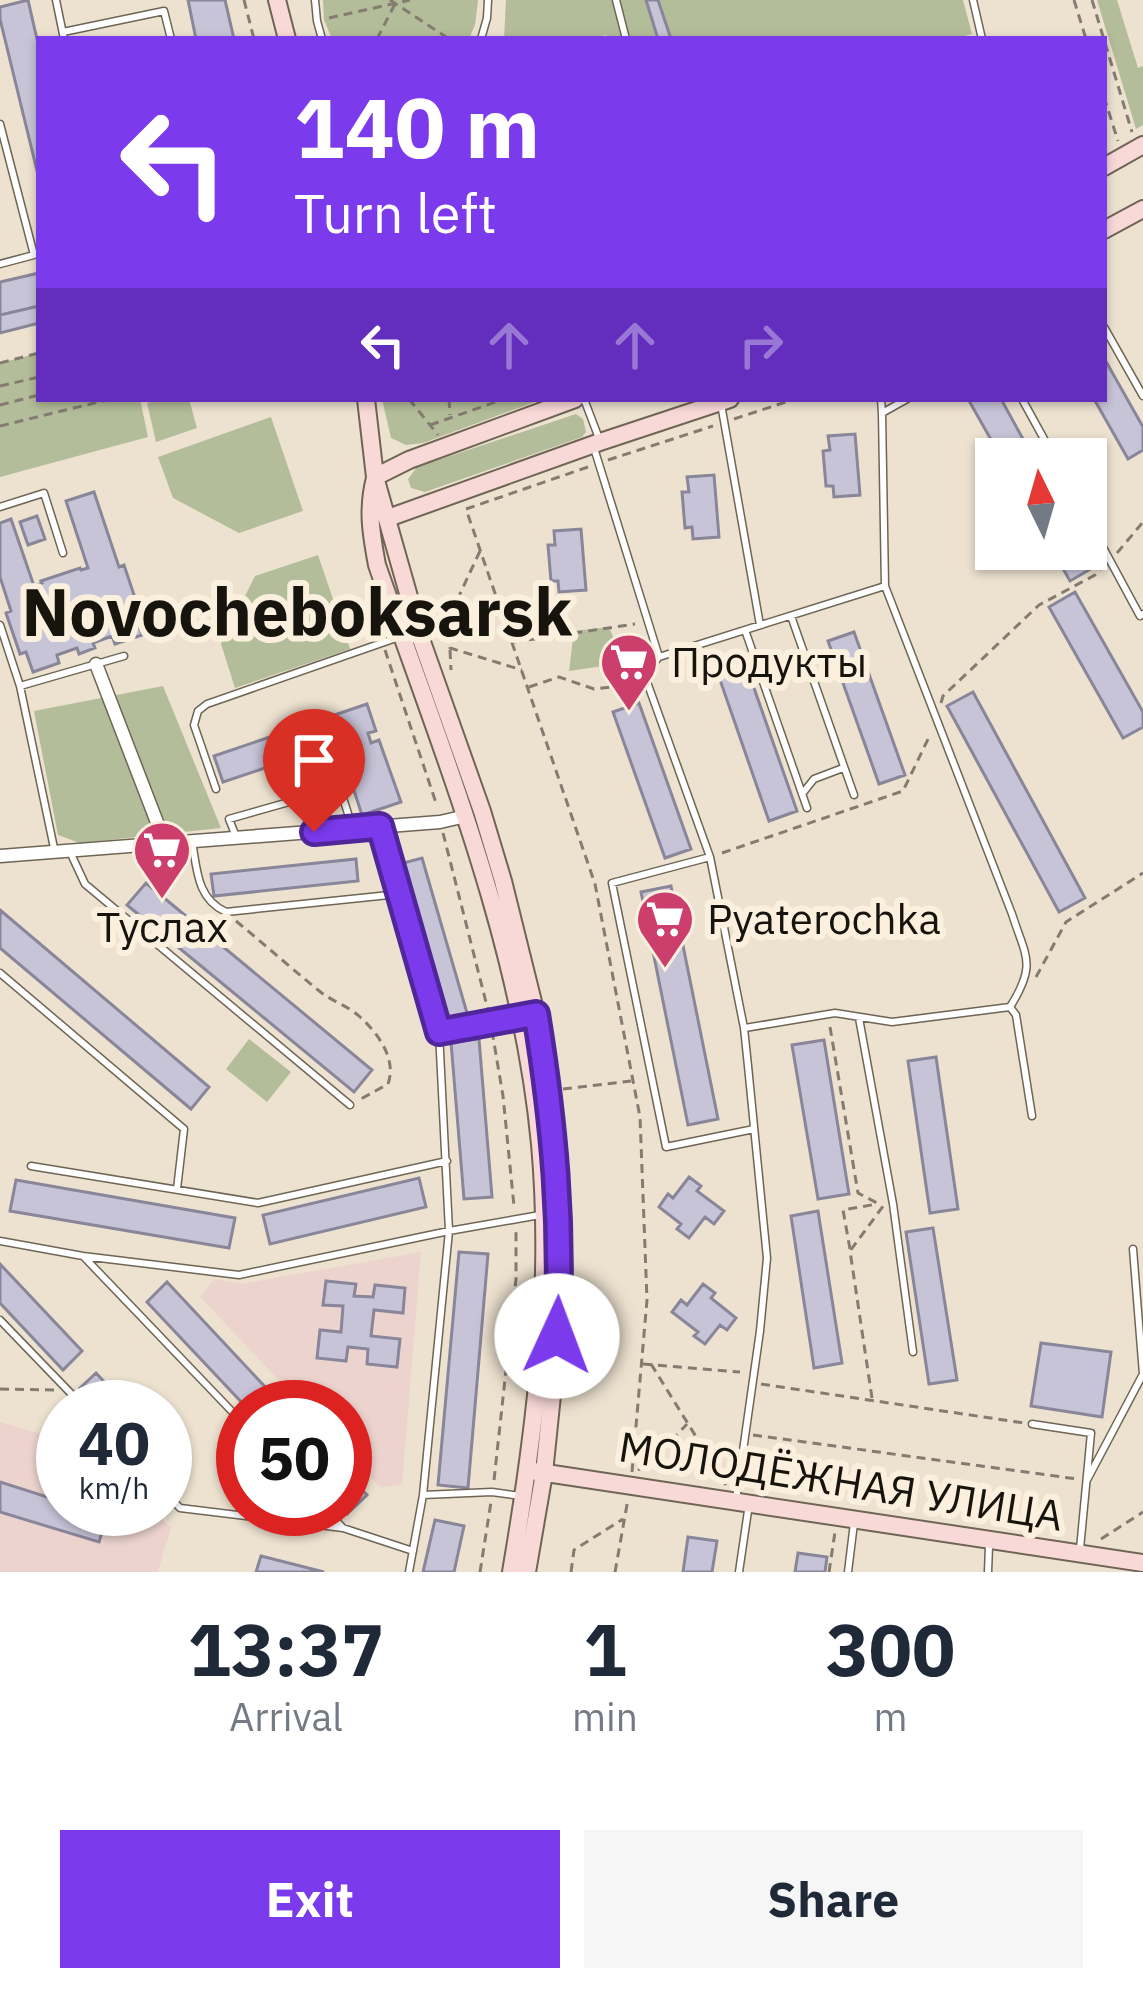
<!DOCTYPE html>
<meta charset="utf-8">
<style>
:root{--surface:#fff;--page:#f6f6f7;--text:#1f2937;--muted:#747a83;--accent:#7c3aed}
body{margin:0;font-family:"IBM Plex Sans",sans-serif;background:var(--page);color:var(--text);height:100vh;display:flex;flex-direction:column;font-size:45px;white-space:nowrap}
*{box-sizing:border-box;margin:0}
p{font-size:39px;color:var(--muted)}
.icon{flex:none;width:66px;height:66px;fill:none;stroke:currentColor;stroke-width:2;stroke-linecap:round;stroke-linejoin:round}
.map{position:relative;height:1572px;overflow:hidden}
.drawer{display:flex;flex-direction:column;background:var(--surface);flex:1}
.drawer>*{flex:none}
.hud{position:absolute;left:36px;top:36px;width:1071px;height:366px;border-radius:0px;box-shadow:0 3px 9px #0004;background:#7c3aed;color:#fff;overflow:hidden}
.needle{width:78px;rotate:355deg}
.fabs{position:absolute;left:975px;top:438px;display:grid;gap:24px}
.fabs a{display:grid;place-items:center;width:132px;height:132px;border-radius:0px;background:var(--surface);box-shadow:0 3px 9px #0004;font-size:60px}
.speed{position:absolute;left:36px;top:1380px;display:flex;gap:24px;font-size:60px;font-weight:700;text-align:center}
.speed>*{display:grid;place-content:center;width:156px;height:156px;border-radius:50%;background:var(--surface);box-shadow:0 3px 9px #0004;line-height:1}
.speed small{font-size:30px;font-weight:400}
.speed .limit{border:18px solid #d22;background:#fff;color:#111}
.pin{position:absolute;display:grid;place-items:center;width:102px;height:102px;color:#fff;margin:-123px -51px;border-radius:50% 50% 50% 0;rotate:-45deg;box-shadow:0 0 12px #0007}
.pin .icon{rotate:45deg}
.me{position:absolute;width:132px;margin:-66px;rotate:2deg;stroke-linejoin:round;filter:drop-shadow(0 0 9px #0008)}
.turn{display:flex;align-items:center;gap:42px;height:252px;padding:0 60px;font-size:54px}
.turn .icon{width:156px;height:156px;stroke-width:2.5}
.turn b{display:block;font-size:84px;line-height:102px}
.lanes{display:flex;align-items:center;height:114px;padding:0 60px;background:#0003;justify-content:center;gap:60px;direction:ltr}
.lanes .off{opacity:.35}
.eta{display:flex;justify-content:space-evenly;align-items:center;height:204px;text-align:center}
.eta b{font-size:72px;font-weight:700;line-height:84px}
.primary-button{display:flex;gap:24px;margin-top:auto;padding:24px 60px}
.primary-button a{flex:1;height:138px;border-radius:0px;background:var(--accent);color:#fff;font-size:48px;font-weight:700;line-height:138px;text-align:center}
.primary-button a+a{background:var(--page);color:var(--text)}
.map>svg:first-child{display:block}
.education{fill:#edd3cd}
.green{fill:#b4bd99}
.building{fill:#c7c4d8;stroke:#898699;stroke-width:3}
.lines{fill:none;stroke-linecap:round;stroke-linejoin:round}
.lane-casing{stroke:#6e6555;stroke-width:9}
.street-casing{stroke:#6e6555;stroke-width:15}
.secondary-casing{stroke:#6e6555;stroke-width:20}
.path{stroke:#847c70;stroke-width:3;stroke-dasharray:9 6;stroke-linecap:butt}
.lane{stroke:#fff;stroke-width:6}
.street{stroke:#fff;stroke-width:12}
.secondary{stroke:#f9d9d8;stroke-width:16}
.route-casing{stroke:#51269a;stroke-width:30}
.route{stroke:#7c3aed;stroke-width:21}
.labels{text-anchor:middle;stroke-width:12;stroke-linejoin:round;paint-order:stroke}
.poi-label{font-size:42px;fill:#17130d;stroke:#faf0dd;text-anchor:start}
.street-label{font-size:42px;fill:#17130d;stroke:#faf0dd}
.town-label{font-size:66px;font-weight:bold;fill:#17130d;stroke:#faf0dd}
</style>
<div class="map">
<svg width="1143" height="1572" viewBox="0 0 1143 1572">
<rect width="100%" height="100%" fill="#ede2d0"/>
<path class="education" d="M421,1252l-19,233 -22,2 -35,-37v-43h-41l-104,-110 14,-18 27,5z
M0,1422l63,18v69h90l18,19 -13,44h-158z"/>
<path class="green" d="M323,0h155v1l-3,24 -6,14h-137l-8,-19z
M506,0h457l9,34 -18,5h-346l-2,-4 -17,4h-85z
M1097,0h20l21,68 5,-2v59l-7,4z
M39,353v46h101l8,38 -148,40v-114z
M161,399h28l8,29 -41,14 -9,-39z
M382,399h161l-120,44 -17,2 -15,-7z
M576,414l7,5 3,13 -4,5 -157,55 -14,-4 -3,-9 9,-12z
M271,417l32,94 -64,22 -66,-35 -15,-41z
M318,555l32,94 -115,39 -14,-44 34,-68z
M609,627l15,36 -55,8 5,-40z
M163,686l58,142 -141,15 -22,-8 -24,-124z
M249,1039l42,33 -24,30 -41,-33z"/>
<path class="building" d="M28,0l11,48v131l-39,-160v-12z
M188,0h37l9,39h-38z
M646,0h12l13,39h-13z
M39,273v33l-39,9v-33z
M39,306v17l-39,10v-18z
M1104,358l39,69v23l-15,9 -34,-60h10z
M968,399h33l33,60h-32z
M855,434l5,61 -26,2 -1,-11h-7l-3,-35 7,-1 -2,-14z
M714,475l5,62 -26,2 -1,-12 -7,1 -3,-36h7l-2,-15z
M94,492l25,75 5,-2 16,48 -5,2 7,20 -27,9 -3,-8 -19,7 2,5 -16,6 -2,-6 -20,7 2,8 -26,9 -7,-20 -6,2 -14,-41 5,-2 -11,-34v-54l11,-4 23,67 8,-3 -1,-2 39,-13 1,2 7,-2 -22,-67z
M37,516l8,23 -17,6 -8,-23z
M581,529l5,61 -27,2 -1,-11h-7l-3,-36h7l-1,-14z
M1052,549h33l9,18 -24,14z
M1075,592l68,120v15l-20,11 -74,-131z
M854,632l51,143 -26,9 -51,-143z
M747,668l50,143 -28,10 -50,-144z
M973,692l112,206 -26,14 -112,-206z
M639,703l52,146 -26,9 -52,-146z
M367,704l9,27 -8,2 3,10 8,-3 22,62 -39,13 -20,-61 8,-3 -4,-10 -123,41 -9,-26z
M422,858l45,155 -26,7 -45,-155z
M356,859l2,22 -144,15 -3,-22z
M146,883l226,187 -18,22 -227,-187z
M671,886l47,233 -30,6 -47,-233z
M0,910l209,177 -18,22 -191,-161z
M479,1039l13,158 -28,2 -13,-157z
M824,1040l25,154 -31,5 -26,-154z
M936,1057l22,152 -28,4 -22,-152z
M689,1177l12,9 -4,5 27,20 -10,13 -9,-7 -16,21 -12,-9 4,-5 -22,-17 9,-13 5,4z
M419,1178l7,29 -156,37 -7,-29z
M16,1180l219,38 -6,30 -219,-37z
M818,1211l24,152 -28,5 -23,-152z
M933,1228l24,152 -28,4 -23,-152z
M459,1252l29,2 -20,234 -30,-3z
M0,1264l82,87 -19,19 -63,-67z
M326,1281l30,3 -2,12 19,1 2,-12 30,3 -2,25 -29,-3 -3,26 29,3 -3,28 -30,-3 1,-15 -20,-2 -2,14 -29,-3 3,-28 21,2 2,-26 -20,-1z
M167,1282l117,125h-38l-99,-105z
M703,1284l12,9 -4,5 25,20 -9,12 -7,-5 -15,19 -11,-8 4,-4 -26,-20 9,-12 6,5z
M1041,1343l70,9 -9,65 -71,-11z
M96,1373l32,34h-29l-19,-19z
M345,1472l22,23 -20,19 -6,-5h4z
M0,1482l63,20v7h24l20,6 -8,27 -99,-30z
M435,1520l29,6 -10,46h-31z
M688,1537l29,4 -5,31h-29z
M798,1553l29,4 -2,15h-30z
M261,1556l63,16h-68z"/>
<g class="lines">
<defs>
<path id="lane" d="M56,0l8,39
M315,0l2,21 5,18
M616,0l10,39
M973,0l9,39
M63,32l101,-21 7,28
M481,39l6,-21 1,-18
M0,124l34,131 -34,9
M1104,327l39,69
M584,399l16,42
M881,399l1,14
M1022,399l33,60
M721,404l39,221
M594,448l65,209 -8,9 -4,16 63,175 34,171 4,38 19,192 -7,73 -24,169
M0,507l44,-14 19,60
M1086,516l54,100 3,-2
M791,616l63,179
M0,625l20,61 34,162
M745,630l62,178
M659,657l226,-71
M20,686l104,-30
M216,789l-22,-64 4,-14 9,-7 192,-67
M802,794l12,-15 29,-11
M381,827l58,205 10,199 -26,264 -14,77
M235,834l-6,-15 106,-30 6,3 12,37
M192,841c5,29 5,58 34,71l173,-18
M71,854l14,30 265,221
M710,857l-98,26 54,264 88,-18
M0,973l184,156 -7,60
M1010,1007l6,8 16,101
M859,1018l34,186 20,148
M745,1028l90,-15 57,9 118,-15c27,-43 16,-49 2,-93l-127,-328 -3,-173 25,-14
M439,1032l79,-15
M31,1166l227,37 189,-42
M0,1241l83,15 156,19 210,-44 91,-16
M84,1257l159,166
M0,1320l84,87
M1032,1424l59,9 -11,116
M1087,1480l56,-106 -10,-125
M165,1492l15,16 163,20
M423,1495l69,-3 29,4
M325,1509l18,19 70,23
M739,1572l10,-68
M848,1572l6,-49
M988,1572l1,-26"/>
<path id="street" d="M96,664l69,179
M0,856l440,-34 26,-6"/>
<path id="secondary" d="M277,0l10,39
M1104,167l39,-22
M1104,230l39,-21
M366,399l9,78 46,162 61,172 21,70 33,133 12,77 11,123 -1,123 -14,136 -17,99
M375,477l34,-17 166,-61
M375,478c-8,31 -4,55 2,87 66,190 144,378 163,579 13,144 -5,287 -29,428
M388,518l212,-76 130,-43
M533,1471l610,92"/>
</defs>
<use href="#lane" class="lane-casing"/>
<use href="#street" class="street-casing"/>
<use href="#secondary" class="secondary-casing"/>
<path class="path" d="M244,0l10,39
M390,0l59,39
M1074,0l12,39
M1092,0l40,132
M329,18l81,-18
M377,39l20,-39
M1104,97l14,44
M0,363l39,-10
M0,386l39,-9
M409,399l29,36
M449,399l1,16
M0,405l39,-10
M734,419l61,-20
M430,425l74,-26
M0,426l111,-27
M608,460l105,-34
M588,467l-122,42 129,375 45,233 7,183 -15,172
M480,551l-36,77 6,20 72,22
M1117,553l26,-31
M514,642l121,-18
M385,650l52,156
M450,650l1,20
M529,687l30,-10 35,12 42,-5
M941,703l2,-7 96,-91 56,-30 6,-7
M443,833l45,177
M722,853l181,-62 27,-56
M145,860l39,-3
M236,921c28,23 55,47 82,69 13,11 30,16 41,26 19,17 38,43 29,68l-29,16
M1036,977l30,-55 77,-49
M830,1027l28,166 23,12
M492,1031l11,65 11,110
M563,1089l68,-8
M850,1249l-7,-39 34,-6
M643,1364l97,8
M651,1364l75,121
M761,1384l263,39
M0,1389l54,1
M872,1398l-22,-147 34,-46
M753,1435l324,44
M638,1470l12,-6 37,-40
M494,1480l22,-201v-52
M1101,1539l42,-27
M480,1572l11,-70
M571,1572l3,-22 49,-31
M615,1572l13,-73
M829,1572l6,-40"/>
<use href="#lane" class="lane"/>
<use href="#street" class="street"/>
<use href="#secondary" class="secondary"/>
</g>
<g class="lines">
<defs>
<path id="route" d="M314,832l66,-6 59,206 97,-18c18,110 27,211 21,322"/>
</defs>
<use href="#route" class="route-casing"/>
<use href="#route" class="route"/>
</g>
<defs>
<symbol id="supermarket-pin" viewBox="-11 -11 22 30"><path d="M0 17L-7.5 6A9.5 9.5 0 1 1 7.5 6Z" fill="#cc3e6c" stroke="#faf0dd"/><path d="M-6-5.5h2.5l.6 2H6L4.5 2H-2.5L-4.4-4H-6ZM-1.5 3.2a1.3 1.3 0 1 0 .1 0ZM3 3.2a1.3 1.3 0 1 0 .1 0Z" fill="#fff"/></symbol>
</defs>
<g fill-rule="evenodd">
<use href="#supermarket-pin" x="596" y="629" width="66" height="90"/>
<use href="#supermarket-pin" x="129" y="817" width="66" height="90"/>
<use href="#supermarket-pin" x="632" y="886" width="66" height="90"/>
</g>
<g class="labels">
<g class="poi-label">
<text x="671" y="677">Продукты</text>
<text x="707" y="934">Pyaterochka</text>
<text x="162" y="942" text-anchor="middle">Туслах</text>
</g>
<g class="street-label">
<text transform="translate(841 1481) rotate(9)" y="15">МОЛОДЁЖНАЯ УЛИЦА</text>
</g>
<g class="town-label">
<text x="297" y="636">Novocheboksarsk</text>
</g>
</g>
</svg>
<div class="fabs">
<a><svg class="needle" viewBox="-14 -14 28 28"><path d="M0-13l5 13h-10z" fill="#e53935"/><path d="M0 13l5-13h-10z" fill="#747a83"/></svg></a>
</div>
<div class="speed"><div>40<small>km/h</small></div><div class="limit">50</div></div>
<div class="pin" style="left:314px;top:832px;background:#d93025"><svg class="icon" aria-label="arrive" viewBox="0 0 24 24"><path d="M6 21V4h12l-3 4 3 4H6"/></svg></div>
<svg class="me" style="left:557px;top:1336px" viewBox="-20 -20 40 40"><circle r="19" fill="#fff"/><path d="M0-13L10 11 0 6-10 11z" fill="#7c3aed"/></svg>
<div class="hud">
<div class="turn"><svg class="icon" aria-label="left" viewBox="0 0 24 24"><path d="M17 20v-9H6M10 6l-5 5 5 5"/></svg><div><b>140 m</b>Turn left</div></div>
<div class="lanes"><svg class="icon" aria-label="left" viewBox="0 0 24 24"><path d="M17 20v-9H6M10 6l-5 5 5 5"/></svg><svg class="icon off" aria-label="ahead" viewBox="0 0 24 24"><path d="M12 20V5M6 11l6-6 6 6"/></svg><svg class="icon off" aria-label="ahead" viewBox="0 0 24 24"><path d="M12 20V5M6 11l6-6 6 6"/></svg><svg class="icon off" aria-label="right" viewBox="0 0 24 24"><path d="M7 20v-9h11M14 6l5 5-5 5"/></svg></div>
</div>
</div>
<section class="drawer">
<div class="eta">
<div><b>13:37</b><p>Arrival</p></div>
<div><b>1</b><p>min</p></div>
<div><b>300</b><p>m</p></div>
</div>
<div class="primary-button"><a>Exit</a><a>Share</a></div>
</section>
